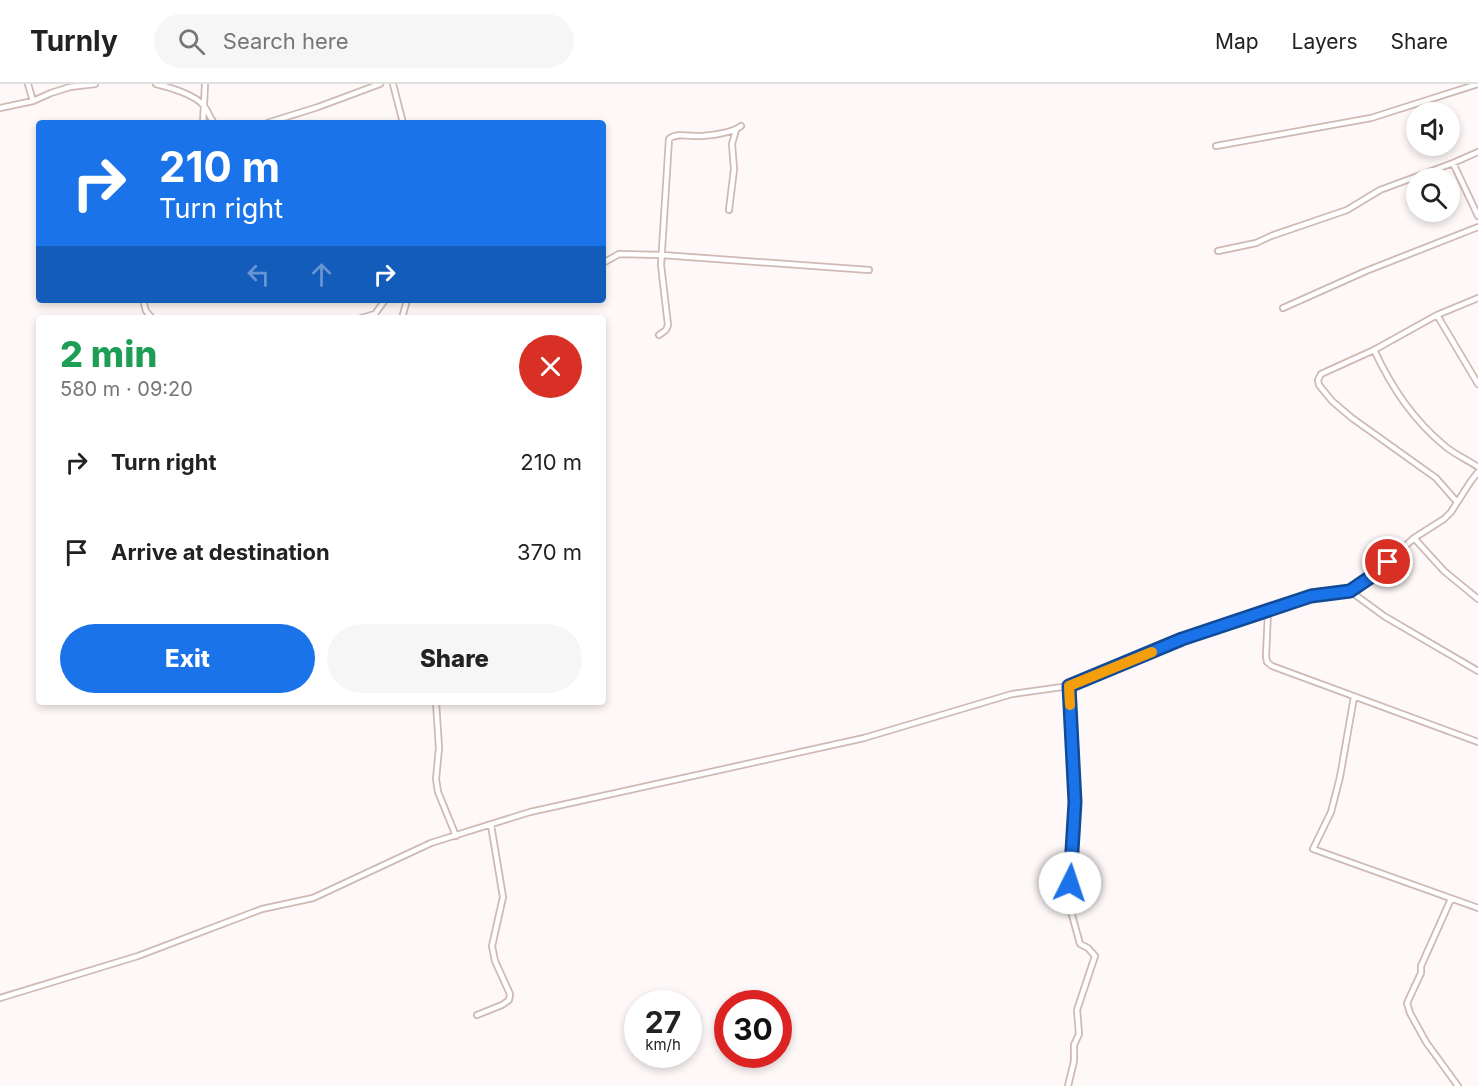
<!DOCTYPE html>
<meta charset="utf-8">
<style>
:root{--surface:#fff;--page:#f6f6f6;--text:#222;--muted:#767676;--line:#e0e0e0;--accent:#1a73e8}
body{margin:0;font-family:Inter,sans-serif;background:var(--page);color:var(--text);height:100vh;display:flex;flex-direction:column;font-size:22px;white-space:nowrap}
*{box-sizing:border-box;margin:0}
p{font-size:20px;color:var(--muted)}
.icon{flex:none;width:33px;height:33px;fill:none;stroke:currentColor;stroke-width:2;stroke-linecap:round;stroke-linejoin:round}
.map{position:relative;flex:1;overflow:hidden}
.panel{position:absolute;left:36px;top:231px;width:570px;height:390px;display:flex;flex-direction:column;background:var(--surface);border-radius:6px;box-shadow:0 3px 9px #0003}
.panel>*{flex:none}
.guide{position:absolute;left:36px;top:36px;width:570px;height:183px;border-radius:6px;box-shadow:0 3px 9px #0003;background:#1a73e8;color:#fff;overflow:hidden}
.tools{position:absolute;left:1406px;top:18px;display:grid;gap:12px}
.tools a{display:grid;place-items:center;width:54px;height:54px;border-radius:50%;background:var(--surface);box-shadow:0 3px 9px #0003;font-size:30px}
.speed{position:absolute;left:624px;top:906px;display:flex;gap:12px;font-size:30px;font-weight:700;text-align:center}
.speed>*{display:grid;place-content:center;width:78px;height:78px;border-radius:50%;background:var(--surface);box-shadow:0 3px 9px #0003;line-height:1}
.speed small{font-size:15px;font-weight:400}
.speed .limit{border:9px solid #d22;background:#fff;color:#111}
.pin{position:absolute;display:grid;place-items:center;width:51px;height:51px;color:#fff;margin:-26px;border:3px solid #fff;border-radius:50%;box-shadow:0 2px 6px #0007}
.me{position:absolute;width:66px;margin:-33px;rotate:4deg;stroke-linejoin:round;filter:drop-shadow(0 0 4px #0008)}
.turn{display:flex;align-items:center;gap:21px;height:126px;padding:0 24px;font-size:27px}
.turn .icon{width:78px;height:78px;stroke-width:2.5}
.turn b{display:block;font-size:42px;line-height:51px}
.lanes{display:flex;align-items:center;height:57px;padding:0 24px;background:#0003;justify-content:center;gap:30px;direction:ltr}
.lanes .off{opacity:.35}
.round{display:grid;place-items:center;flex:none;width:63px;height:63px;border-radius:32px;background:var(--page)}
.overview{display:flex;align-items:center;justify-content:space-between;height:102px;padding:0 24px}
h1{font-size:36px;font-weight:800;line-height:45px;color:#1e9e55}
.primary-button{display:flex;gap:12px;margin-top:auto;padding:12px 24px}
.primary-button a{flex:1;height:69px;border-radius:36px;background:var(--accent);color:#fff;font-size:24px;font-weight:800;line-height:69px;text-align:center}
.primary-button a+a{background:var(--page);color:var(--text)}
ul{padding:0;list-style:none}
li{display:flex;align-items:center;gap:18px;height:90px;padding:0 24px}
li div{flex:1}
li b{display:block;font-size:22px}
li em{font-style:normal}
header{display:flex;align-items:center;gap:36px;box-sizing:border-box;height:84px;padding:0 30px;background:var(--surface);border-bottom:2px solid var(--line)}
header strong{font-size:28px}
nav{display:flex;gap:33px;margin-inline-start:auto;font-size:21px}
.search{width:420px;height:54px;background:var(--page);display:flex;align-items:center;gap:15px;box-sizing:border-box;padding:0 21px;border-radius:33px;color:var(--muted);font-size:22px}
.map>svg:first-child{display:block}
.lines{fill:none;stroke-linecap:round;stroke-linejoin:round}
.street-casing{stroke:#d0b9b4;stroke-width:8}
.street{stroke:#fff;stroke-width:4.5}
.route-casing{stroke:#114b97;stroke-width:15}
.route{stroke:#1a73e8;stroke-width:10}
.slow{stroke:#f59e0b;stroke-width:10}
</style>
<header>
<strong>Turnly</strong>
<div class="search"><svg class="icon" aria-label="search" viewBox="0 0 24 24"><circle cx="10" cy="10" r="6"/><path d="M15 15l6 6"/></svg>Search here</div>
<nav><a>Map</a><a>Layers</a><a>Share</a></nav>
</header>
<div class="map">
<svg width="1478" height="1002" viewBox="0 0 1478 1002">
<rect width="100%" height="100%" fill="#fef9f8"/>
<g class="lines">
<defs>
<path id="street" d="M28,0l5,17
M156,0c13,3 40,11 48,22 4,5 6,12 10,17
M393,0l10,39
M0,24l33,-7 18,-8 19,-6 25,-3
M203,39l2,-39
M267,39l51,-16 62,-23
M1216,62l155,-28 107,-34
M1453,79l25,53
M729,126l5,-41 -2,-25 4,-14
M1218,167l38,-8 15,-7 76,-26 33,-20 73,-27 25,-11
M603,179l16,-9 43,1 207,15
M143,216l3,11 6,7
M1283,224l83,-37 112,-44
M1437,231l41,69
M361,234l14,-4 10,-14
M402,234l5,-18
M659,251l7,-5 2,-5 -7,-60 8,-126c8,-7 23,-2 33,-3 12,-1 30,-3 39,-10
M1374,266c18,38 39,70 72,97 10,8 22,13 32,20
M1457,418l-21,-24 -84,-60 -20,-17 -13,-16 -1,-5 3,-6 53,-24 63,-35 41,-17
M1414,454l30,33 34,28
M1350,507l34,25 94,55
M1268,527l-2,45 1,6 5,4 206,76
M1354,613l-14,80 -9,35 -18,37 165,59
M436,618l3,46 -3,31 2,13 18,44
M1451,815l-30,67v7l-14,30 3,10 16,29 32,44
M0,914l138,-42 124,-47 51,-11 118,-55 99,-31 334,-74 148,-44 57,-8 113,-47 129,-43 39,-5 25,-17 39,-36 30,-19 7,-7 20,-31 7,-9
M477,931l25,-10 7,-5 1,-6 -15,-33 -3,-15 11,-49 -12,-72
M1068,1002l6,-25v-16l5,-11 -2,-24 18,-54 -7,-8 -8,-4 -11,-40 6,-102 -6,-116"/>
</defs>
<use href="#street" class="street-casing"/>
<use href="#street" class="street"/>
</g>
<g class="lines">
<defs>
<path id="route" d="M1070,799l5,-81 -6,-116 113,-47 129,-43 39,-5 25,-17 13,-12"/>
</defs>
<use href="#route" class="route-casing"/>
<use href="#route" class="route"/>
<path class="slow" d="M1070,621l-1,-19 83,-34"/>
</g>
</svg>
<div class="tools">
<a><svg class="icon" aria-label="sound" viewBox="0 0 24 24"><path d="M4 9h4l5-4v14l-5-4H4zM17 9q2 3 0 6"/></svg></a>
<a><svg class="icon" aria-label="search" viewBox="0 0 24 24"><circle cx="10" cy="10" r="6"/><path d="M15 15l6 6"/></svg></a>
</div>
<div class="speed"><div>27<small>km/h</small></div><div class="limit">30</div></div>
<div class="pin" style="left:1388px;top:478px;background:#d93025"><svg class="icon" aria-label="arrive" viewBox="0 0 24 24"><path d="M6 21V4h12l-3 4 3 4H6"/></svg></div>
<svg class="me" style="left:1070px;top:799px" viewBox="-20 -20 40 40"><circle r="19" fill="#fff"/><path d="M0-13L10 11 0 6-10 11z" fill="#1a73e8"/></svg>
<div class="guide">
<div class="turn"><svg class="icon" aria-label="right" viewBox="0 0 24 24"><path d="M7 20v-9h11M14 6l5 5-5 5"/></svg><div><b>210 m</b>Turn right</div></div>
<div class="lanes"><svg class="icon off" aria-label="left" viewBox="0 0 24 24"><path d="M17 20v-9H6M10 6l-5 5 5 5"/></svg><svg class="icon off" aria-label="ahead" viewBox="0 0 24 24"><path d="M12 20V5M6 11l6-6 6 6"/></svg><svg class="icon" aria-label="right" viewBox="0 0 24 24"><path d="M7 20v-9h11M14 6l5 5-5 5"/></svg></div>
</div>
<section class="panel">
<div class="overview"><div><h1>2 min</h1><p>580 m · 09:20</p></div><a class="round" style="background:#d93025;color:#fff"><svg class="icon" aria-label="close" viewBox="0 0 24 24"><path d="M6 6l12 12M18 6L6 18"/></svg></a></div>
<ul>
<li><svg class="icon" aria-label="right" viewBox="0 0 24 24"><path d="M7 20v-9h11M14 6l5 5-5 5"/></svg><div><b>Turn right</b></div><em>210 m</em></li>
<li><svg class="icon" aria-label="arrive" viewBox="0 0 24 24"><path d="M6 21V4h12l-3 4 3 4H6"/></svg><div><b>Arrive at destination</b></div><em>370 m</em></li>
</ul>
<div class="primary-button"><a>Exit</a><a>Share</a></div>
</section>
</div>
